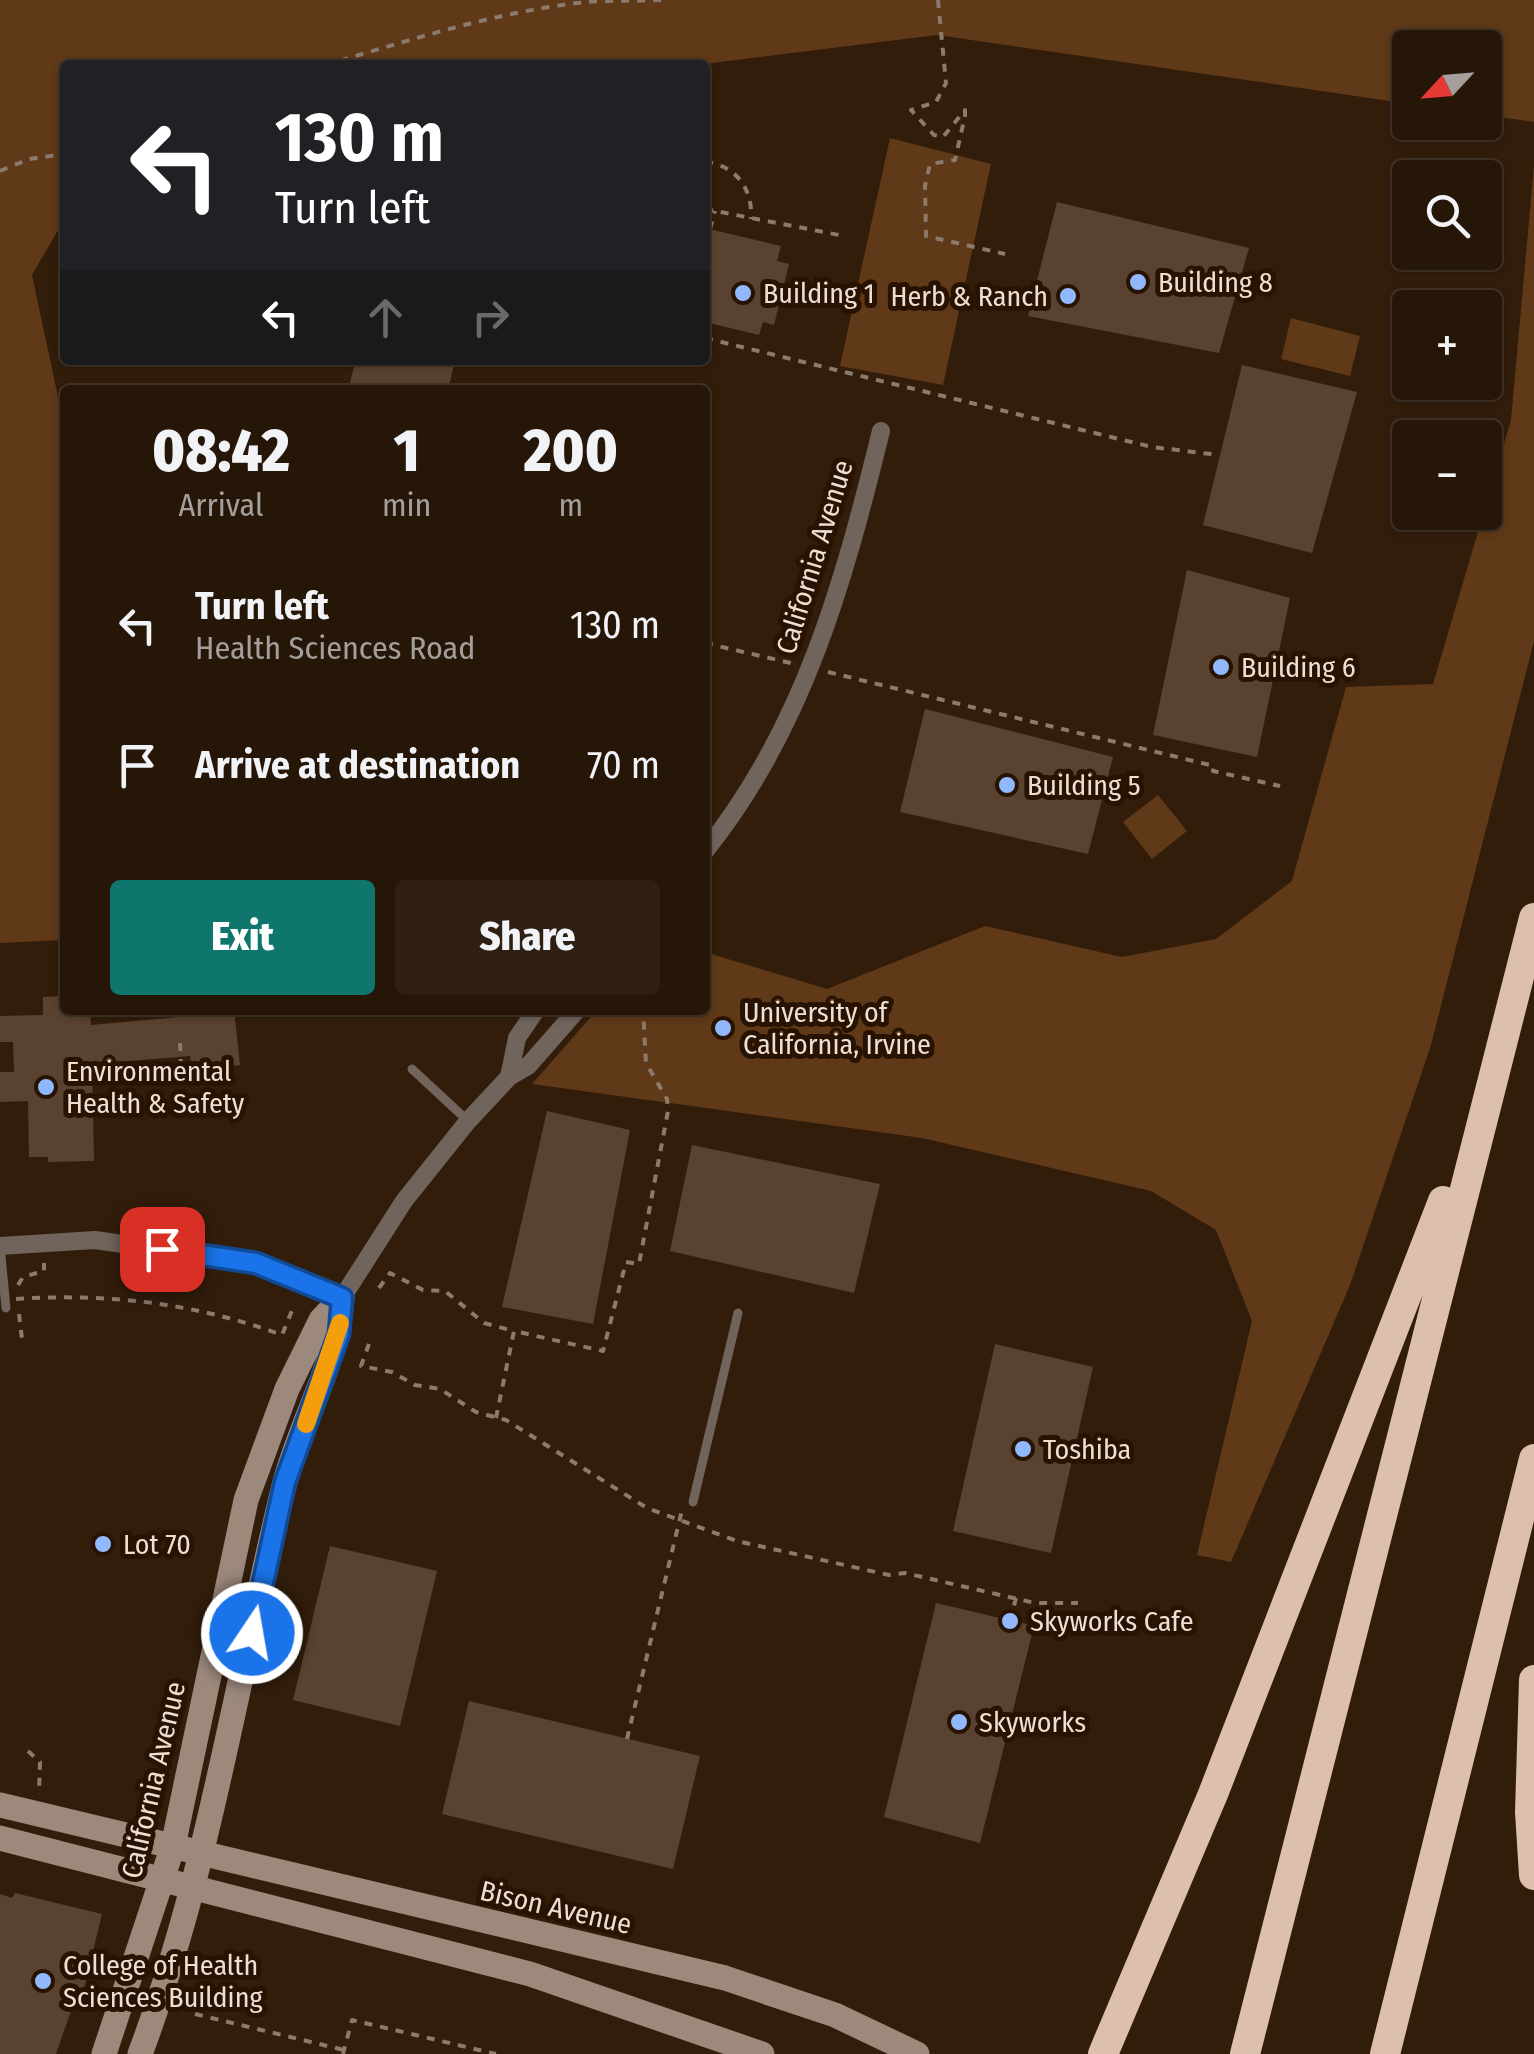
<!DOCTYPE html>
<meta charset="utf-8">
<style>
:root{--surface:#261608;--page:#2e1f12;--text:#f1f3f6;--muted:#a49f9c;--line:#423529;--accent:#0f766e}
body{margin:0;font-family:"Fira Sans Condensed",sans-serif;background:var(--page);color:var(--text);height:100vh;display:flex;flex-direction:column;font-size:38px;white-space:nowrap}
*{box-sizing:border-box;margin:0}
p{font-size:32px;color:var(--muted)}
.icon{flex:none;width:55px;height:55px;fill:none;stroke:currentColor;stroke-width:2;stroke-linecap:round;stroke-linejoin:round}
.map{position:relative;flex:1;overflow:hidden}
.details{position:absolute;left:60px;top:385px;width:650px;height:630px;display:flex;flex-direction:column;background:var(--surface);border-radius:10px;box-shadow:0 2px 8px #0004,0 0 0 2px var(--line)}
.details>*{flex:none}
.banner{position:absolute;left:60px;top:60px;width:650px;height:305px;border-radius:10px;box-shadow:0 2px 8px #0004,0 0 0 2px var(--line);background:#202124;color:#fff;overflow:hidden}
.needle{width:65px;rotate:244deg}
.controls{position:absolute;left:1392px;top:30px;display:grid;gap:20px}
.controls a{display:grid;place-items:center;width:110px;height:110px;border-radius:10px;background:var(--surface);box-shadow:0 2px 8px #0004,0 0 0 2px var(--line);font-size:50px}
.pin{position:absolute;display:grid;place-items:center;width:85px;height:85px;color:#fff;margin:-42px;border-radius:20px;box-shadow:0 5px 15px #0006}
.me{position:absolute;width:110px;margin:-55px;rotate:12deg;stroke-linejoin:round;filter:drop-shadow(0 0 8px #0008)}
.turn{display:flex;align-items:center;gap:35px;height:210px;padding:0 50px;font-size:45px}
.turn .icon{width:130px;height:130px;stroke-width:2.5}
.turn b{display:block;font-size:70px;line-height:85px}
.lanes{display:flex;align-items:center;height:95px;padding:0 50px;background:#0003;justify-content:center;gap:50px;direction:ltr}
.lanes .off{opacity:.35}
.eta{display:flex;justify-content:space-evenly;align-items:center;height:170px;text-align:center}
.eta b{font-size:60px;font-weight:800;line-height:70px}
.cta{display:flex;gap:20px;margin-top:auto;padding:20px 50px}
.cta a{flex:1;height:115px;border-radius:10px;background:var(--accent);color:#fff;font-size:40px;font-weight:800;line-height:115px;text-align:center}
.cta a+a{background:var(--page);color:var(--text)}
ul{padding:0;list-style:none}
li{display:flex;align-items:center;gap:30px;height:140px;padding:0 50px}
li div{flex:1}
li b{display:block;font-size:38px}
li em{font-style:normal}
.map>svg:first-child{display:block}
.green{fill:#5f3918}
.building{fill:#5a4230}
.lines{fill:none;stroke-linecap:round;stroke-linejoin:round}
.path{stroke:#8c7a6c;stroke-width:4;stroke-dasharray:8 8;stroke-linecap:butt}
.lane{stroke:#70645c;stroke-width:9}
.street{stroke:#70645c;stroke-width:18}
.secondary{stroke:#9c897c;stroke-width:25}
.highway{stroke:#ddc0ab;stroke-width:30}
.route-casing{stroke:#114b97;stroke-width:25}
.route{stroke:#1a73e8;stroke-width:18}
.slow{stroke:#f59e0b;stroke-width:18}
.poi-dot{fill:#91b8fd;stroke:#281303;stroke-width:4}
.labels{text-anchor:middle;stroke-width:10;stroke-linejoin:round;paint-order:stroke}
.poi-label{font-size:28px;fill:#eedfd5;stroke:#281303;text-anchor:start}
.street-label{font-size:28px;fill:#eedfd5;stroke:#281303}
</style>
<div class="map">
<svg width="1534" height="2054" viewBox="0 0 1534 2054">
<rect width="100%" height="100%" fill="#321d0b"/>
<path class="green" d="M0,0h1534v122l-49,-7v-67h-75v56l-473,-69 -241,30h-631v153l-33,57 33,155v510l-65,3z
M890,138l101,26 -48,221 -103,-19z
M1534,165v476l-103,404 -81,240 -119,277 -34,-7 55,-234 -36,-91 -65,-39 -229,-53 -390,-54 65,-74h108v-58l122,37 158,-63 137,31 94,-18 76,-58 54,-194 87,-3 78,-264z
M1291,318l69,18 -10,40 -69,-17z
M1158,795l29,36 -35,28 -29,-37z"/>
<path class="building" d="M1057,202l192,46 -30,105 -191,-37z
M705,228l76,18 -4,15 12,3 -15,61 -11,-3 -4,13 -54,-13z
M356,360h99l-7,30h-100z
M1242,365l115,27 -45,161 -109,-28z
M1187,570l103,28 -33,159 -104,-22z
M925,709l188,48 -25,97 -188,-42z
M65,996v14h25l1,15 99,-9v-6h44l6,55 -48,4 -2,-13 -98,8 2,97 -46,1v-5h-19l-1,-56 -28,1v-30h14l-1,-30h-13v-26l43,-1v-18z
M547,1111l83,19 -37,194 -91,-17z
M692,1145l188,39 -26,109 -184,-42z
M995,1344l98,23 -42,186 -98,-22z
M330,1546l107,25 -37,155 -107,-26z
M936,1603l98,23 -54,217 -96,-26z
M469,1701l231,55 -27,113 -231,-55z
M15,1893l87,21 -23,95 -7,-1 -16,46h-56v-160l12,4z"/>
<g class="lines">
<path class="path" d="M938,0l8,83 -10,19 -25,8 23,25 9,2 22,-27v6l-10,44 -25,4 -5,22 1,50 79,18
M325,65c86,-25 173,-54 262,-63 25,-2 51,-1 76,-2
M705,162c31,3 48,27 46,57
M0,171l29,-12 36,-5
M705,209l134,26
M710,229l5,-18
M705,338l447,109 67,8
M705,643l90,21
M828,672l386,94 -1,5 67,15
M180,1043l3,71
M18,1285l5,-8 21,-6v-8
M379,1288l11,-15 33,17 22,1 39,32 30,8
M16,1299c92,-6 179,4 266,36l11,-27
M19,1314l3,25
M369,1344l-8,22 31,6 23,13 25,4 36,23 30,8 141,88 90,33 152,34 16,-2 130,30h43
M496,1418l18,-87 89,20 23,-89 13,2 29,-153 -1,-12 -21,-36 -3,-53
M1010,1621l6,-23
M627,1739l55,-229
M28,1751l12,11 -1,32
M195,2014l149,36
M343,2054l9,-34 144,34"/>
<path class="lane" d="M412,1069l56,52
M0,1246l6,62
M693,1502l45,-189"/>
<path class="street" d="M705,851c99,-123 139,-270 176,-420
M509,1077l8,-39 19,-28
M0,1246l95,-6 161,23 86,35 62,-97 64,-80 41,-44 19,-11 49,-56"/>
<path class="secondary" d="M0,1805l725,173 110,37 82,39
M0,1838l530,136 232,80
M104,2054l69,-208 73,-346 41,-111 34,-69 21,-22
M140,2054c69,-184 97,-378 144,-568 16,-64 53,-121 58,-188"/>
<path class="highway" d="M1534,1680l-4,132 4,63
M1103,2054l110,-260 230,-593
M1245,2054l289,-1136
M1385,2054l149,-595"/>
</g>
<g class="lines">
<defs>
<path id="route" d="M162,1249l94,14 86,35 -3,36 -54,148 -33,151"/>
</defs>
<use href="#route" class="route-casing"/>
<use href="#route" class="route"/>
<path class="slow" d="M306,1424l34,-101"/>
</g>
<g class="poi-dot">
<circle cx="1138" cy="282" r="10"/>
<circle cx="743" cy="293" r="10"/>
<circle cx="1068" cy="296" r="10"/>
<circle cx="1221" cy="667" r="10"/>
<circle cx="1007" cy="785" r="10"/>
<circle cx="723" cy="1028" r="10"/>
<circle cx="46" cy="1087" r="10"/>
<circle cx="1023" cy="1449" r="10"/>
<circle cx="103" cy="1544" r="10"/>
<circle cx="1010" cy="1621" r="10"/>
<circle cx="959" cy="1722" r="10"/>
<circle cx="43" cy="1981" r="10"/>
</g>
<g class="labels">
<g class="poi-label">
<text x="1158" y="292">Building 8</text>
<text x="763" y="303">Building 1</text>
<text x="1048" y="306" text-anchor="end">Herb &amp; Ranch</text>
<text x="1241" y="677">Building 6</text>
<text x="1027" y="795">Building 5</text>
<text x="743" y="1022">University of<tspan x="743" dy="32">California, Irvine</tspan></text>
<text x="66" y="1081">Environmental<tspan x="66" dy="32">Health &amp; Safety</tspan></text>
<text x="1043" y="1459">Toshiba</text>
<text x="123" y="1554">Lot 70</text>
<text x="1030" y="1631">Skyworks Cafe</text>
<text x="979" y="1732">Skyworks</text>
<text x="63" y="1975">College of Health<tspan x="63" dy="32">Sciences Building</tspan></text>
</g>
<g class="street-label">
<text transform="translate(814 557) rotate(-73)" y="10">California Avenue</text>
<text transform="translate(153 1780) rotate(-77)" y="10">California Avenue</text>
<text transform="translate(556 1907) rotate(13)" y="10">Bison Avenue</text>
</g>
</g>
</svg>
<div class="controls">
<a><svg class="needle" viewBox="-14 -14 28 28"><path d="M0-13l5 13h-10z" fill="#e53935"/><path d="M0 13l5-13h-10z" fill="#a49f9c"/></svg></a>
<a><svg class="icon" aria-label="search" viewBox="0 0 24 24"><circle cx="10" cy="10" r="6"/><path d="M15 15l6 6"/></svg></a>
<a>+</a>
<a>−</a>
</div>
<div class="pin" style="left:162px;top:1249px;background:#d93025"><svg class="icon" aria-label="arrive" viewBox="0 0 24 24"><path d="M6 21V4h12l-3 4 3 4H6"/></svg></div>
<svg class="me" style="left:252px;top:1633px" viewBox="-20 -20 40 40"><circle r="17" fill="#1a73e8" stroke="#fff" stroke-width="3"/><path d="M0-11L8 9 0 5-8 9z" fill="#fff"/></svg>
<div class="banner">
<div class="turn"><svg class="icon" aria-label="left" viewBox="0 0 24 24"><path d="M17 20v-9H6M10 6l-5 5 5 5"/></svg><div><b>130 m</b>Turn left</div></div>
<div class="lanes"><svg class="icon" aria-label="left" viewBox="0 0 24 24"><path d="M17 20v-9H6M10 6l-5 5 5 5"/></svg><svg class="icon off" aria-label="ahead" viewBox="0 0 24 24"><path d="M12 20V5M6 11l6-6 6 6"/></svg><svg class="icon off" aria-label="right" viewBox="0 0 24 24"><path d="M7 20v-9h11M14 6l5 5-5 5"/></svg></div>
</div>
<section class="details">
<div class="eta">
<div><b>08:42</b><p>Arrival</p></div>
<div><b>1</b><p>min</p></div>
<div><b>200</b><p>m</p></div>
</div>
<ul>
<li><svg class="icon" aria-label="left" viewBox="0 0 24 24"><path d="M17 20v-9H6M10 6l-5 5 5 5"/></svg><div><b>Turn left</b><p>Health Sciences Road</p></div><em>130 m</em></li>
<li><svg class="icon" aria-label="arrive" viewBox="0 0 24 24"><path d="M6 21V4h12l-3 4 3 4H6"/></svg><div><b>Arrive at destination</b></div><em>70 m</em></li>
</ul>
<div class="cta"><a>Exit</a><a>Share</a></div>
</section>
</div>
